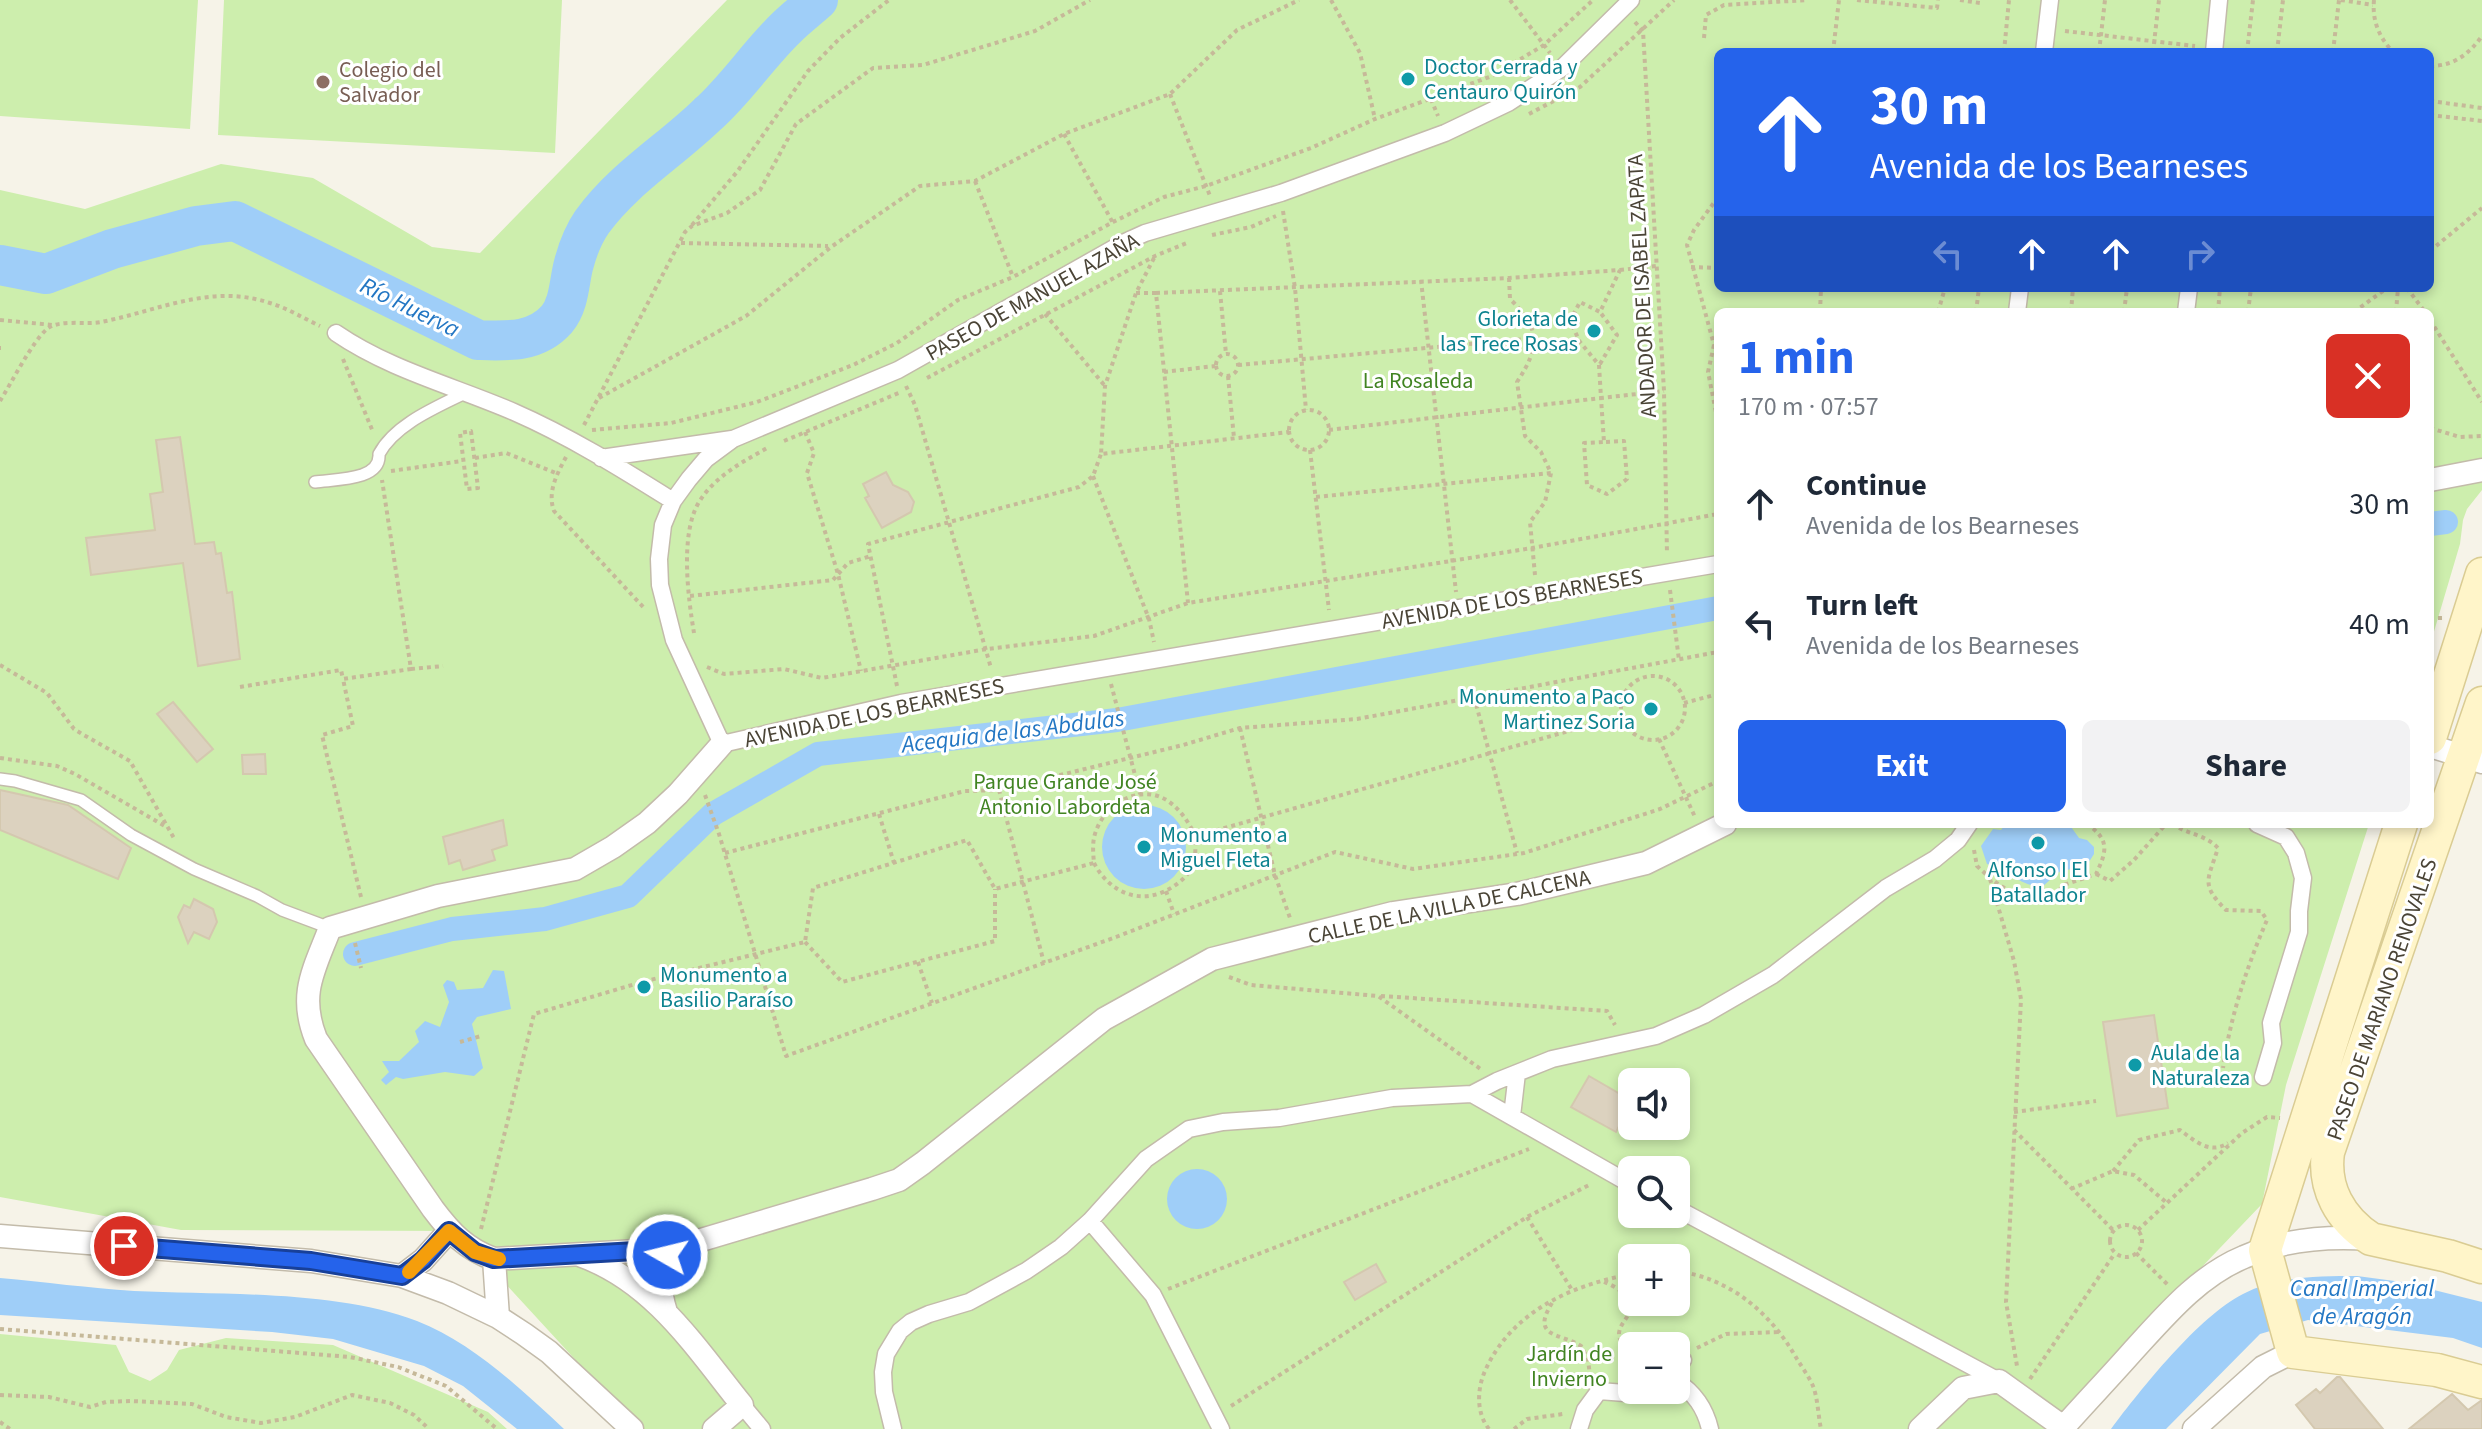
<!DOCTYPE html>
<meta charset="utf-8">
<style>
:root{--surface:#fff;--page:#f2f2f3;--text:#1f2937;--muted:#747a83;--accent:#2563eb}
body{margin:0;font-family:"Source Sans 3",sans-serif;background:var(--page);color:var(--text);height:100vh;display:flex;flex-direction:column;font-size:30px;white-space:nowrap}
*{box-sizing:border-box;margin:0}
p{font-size:26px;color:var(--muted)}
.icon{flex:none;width:44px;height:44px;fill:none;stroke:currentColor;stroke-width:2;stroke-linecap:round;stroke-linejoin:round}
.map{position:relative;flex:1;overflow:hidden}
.side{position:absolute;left:1714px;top:308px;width:720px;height:520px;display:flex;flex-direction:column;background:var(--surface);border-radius:12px;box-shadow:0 4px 12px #0003}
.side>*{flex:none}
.top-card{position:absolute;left:1714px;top:48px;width:720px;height:244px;border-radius:12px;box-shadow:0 4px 12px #0003;background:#2563eb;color:#fff;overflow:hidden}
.buttons{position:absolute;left:1618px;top:1068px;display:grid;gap:16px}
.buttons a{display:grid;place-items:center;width:72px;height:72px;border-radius:12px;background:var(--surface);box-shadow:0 4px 12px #0003;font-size:40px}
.pin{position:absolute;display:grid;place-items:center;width:68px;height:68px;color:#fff;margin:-34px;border:4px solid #fff;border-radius:50%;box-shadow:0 2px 8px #0007}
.me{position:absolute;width:88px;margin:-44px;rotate:278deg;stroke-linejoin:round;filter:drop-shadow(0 0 6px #0008)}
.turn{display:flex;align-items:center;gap:28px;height:168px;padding:0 24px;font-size:36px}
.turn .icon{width:104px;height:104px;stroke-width:2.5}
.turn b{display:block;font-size:56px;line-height:68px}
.lanes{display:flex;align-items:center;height:76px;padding:0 24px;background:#0003;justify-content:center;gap:40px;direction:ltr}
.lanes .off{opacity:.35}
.round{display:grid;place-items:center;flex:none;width:84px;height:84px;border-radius:12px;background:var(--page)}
.overview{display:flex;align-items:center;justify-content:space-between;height:136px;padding:0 24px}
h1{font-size:48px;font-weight:700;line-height:60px;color:var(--accent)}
.button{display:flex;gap:16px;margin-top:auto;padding:16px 24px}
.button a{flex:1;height:92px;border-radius:12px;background:var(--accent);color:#fff;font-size:32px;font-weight:700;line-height:92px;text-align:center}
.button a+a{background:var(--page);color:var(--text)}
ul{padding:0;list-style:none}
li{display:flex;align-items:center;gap:24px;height:120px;padding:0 24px}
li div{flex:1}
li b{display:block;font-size:30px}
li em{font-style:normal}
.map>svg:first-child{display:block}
.green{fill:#cdeead;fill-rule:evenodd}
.water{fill:#9fcef8}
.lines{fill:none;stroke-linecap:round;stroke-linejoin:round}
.canal{stroke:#9fcef8;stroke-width:24}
.river{stroke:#9fcef8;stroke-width:40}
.building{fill:#dcd2bf;stroke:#d4c8af;stroke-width:2}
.service-casing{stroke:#c3bbaa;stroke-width:14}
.pedestrian-casing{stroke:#c3bbaa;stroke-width:19}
.minor-casing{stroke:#c3bbaa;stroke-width:25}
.secondary-casing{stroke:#dacc93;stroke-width:35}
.path{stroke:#c6b999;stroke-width:4;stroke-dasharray:4 4;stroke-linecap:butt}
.service{stroke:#fff;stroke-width:11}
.pedestrian{stroke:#fff;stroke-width:16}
.minor{stroke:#fff;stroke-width:22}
.secondary{stroke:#fff5c9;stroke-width:32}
.route-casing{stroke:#184099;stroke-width:20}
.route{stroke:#2563eb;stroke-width:14}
.slow{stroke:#f59e0b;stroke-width:14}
.culture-dot{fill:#0f9aa8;stroke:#fff;stroke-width:3}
.education-dot{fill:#8d6e63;stroke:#fff;stroke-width:3}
.labels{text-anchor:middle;stroke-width:6;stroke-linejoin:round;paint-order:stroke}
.culture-label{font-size:22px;fill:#0d838f;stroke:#fff;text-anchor:start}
.education-label{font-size:22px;fill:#785e54;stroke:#fff;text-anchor:start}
.street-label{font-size:22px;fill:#4a4436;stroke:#fff}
.park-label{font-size:22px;fill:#418422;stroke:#fff}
.water-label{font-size:24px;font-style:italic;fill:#2276c3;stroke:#fff}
</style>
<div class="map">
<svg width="2482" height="1429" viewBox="0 0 2482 1429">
<rect width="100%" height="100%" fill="#f6f3e8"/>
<path class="green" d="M0,0h198l-8,129 -190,-13z
M224,0h338l-7,153 -337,-18z
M727,0h1755v490l-15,19 -4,11 -3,24 -30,101v-333h-712v512h651l-83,261 -24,119 -85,89 -121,136h-1417l-182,-198 -276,-1 -181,-33v-1007l85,19 136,-45 92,14 119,69 48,6zM1718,52h712v236h-712zM1632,1082h44v44h-44zM1632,1170h44v44h-44zM1632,1258h44v44h-44zM1632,1346h44v44h-44z
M0,1334l116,11 13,27 21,9 17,-11 12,-20 47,-12 107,7 155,67 19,17h-507z"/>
<path class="water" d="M1102 847a42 42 0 1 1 84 0a42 42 0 1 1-84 0Z
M2006,824h63l10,14 8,2 7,7v7l-7,11 -28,7 -17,15c-23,-1 -34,-18 -55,-23l-6,-18 12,-17 8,1z
M493,970l11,1 7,38 -34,8 -5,7 11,44 -9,8 -29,-4 -42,7 -7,-2 -10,8 -5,-5 8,-8 -7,-11h17l20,-19 -4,-11 10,-10 15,6 9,-25 -6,-17 4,-5 7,2 3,8 26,-2z
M1167 1199a30 30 0 1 1 60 0a30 30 0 1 1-60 0Z
M2357,1276l45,6 80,20v46l-29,-10 -145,-18 -48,14 -94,95h-55c30,-40 88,-113 132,-135 34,-18 77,-18 114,-18z
M0,1278c44,4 89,10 134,13 88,4 201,-1 283,30 55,21 105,69 147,108h-47l-54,-43 -39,-20 -91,-27 -61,-7 -272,-17z"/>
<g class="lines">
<path class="canal" d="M2430,524l16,-2
M355,954l97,-25 93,-10 83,-23 85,-82 105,-60 299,-34 601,-112"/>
<path class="river" d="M0,265l46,9 66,-25 84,-23 39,-5 243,119c29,1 58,3 79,-21 12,-15 12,-35 16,-52 4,-16 10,-32 19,-45 32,-44 78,-71 116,-108 29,-26 50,-59 78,-86 10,-10 22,-19 32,-28"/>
</g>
<path class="building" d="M180,437l15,107 19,-2 2,12 5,-1 6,40 5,-1 8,67 -42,7 -15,-103 -92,12 -5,-37 69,-8 -5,-36 13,-2 -7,-52z
M886,472l7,13 15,7 6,10 -3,10 -29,16 -17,-30 4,-2 -6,-12z
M173,702l40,47 -16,13 -40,-48z
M265,754l1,20h-23l-1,-19z
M0,790l68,15 63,43 -13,31 -118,-49z
M503,820l4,25 -15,5 3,10 -32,10 -3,-10 -11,4 -6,-27z
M194,899l19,10 4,13 -8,17 -15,-7 -6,11 -10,-26 6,-12 6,3z
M2154,1015l14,93 -51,8 -14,-94z
M1589,1076l43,25 -16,31 -45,-25z
M1376,1264l10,18 -31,18 -11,-18z
M2337,1377h3l43,52h-68l-19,-24 20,-16 4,4z
M2452,1394l16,16 14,-10v29h-73z"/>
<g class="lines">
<defs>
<path id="service" d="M315,482c20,-3 66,-1 64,-28 16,-30 58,-47 86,-61
M0,779l15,2 66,19 50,35 63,34 63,27 25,14 48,18"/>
<path id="pedestrian" d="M1631,0l-69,68 -54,35 -63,30 -164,60 -136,40 -22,10 -225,127 -165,69 -27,20 -17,20 -16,22 -10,24 -4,34 1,26 14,55 48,104 179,-41 817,-139
M2044,52l6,-52
M2214,52l5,-52
M2017,312l3,-24
M2186,312l3,-24
M336,333c54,37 118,53 178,79 55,24 108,57 159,89
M601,458l131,-19
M2257,824l29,13 10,16 7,25 -4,33v21l-28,91 2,20 -10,34
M1472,1094l160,91
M1512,1116l5,-43
M1676,1208l323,173
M1090,1221l63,74 68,134
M1676,1371l7,-11
M1676,1381c19,12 29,27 34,48
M742,1405l20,24
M893,1429l-9,-37 -1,-20 3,-18 14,-23 11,-9 18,-8 40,-12 57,-31 35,-24 29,-26 56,-62 43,-30 34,-7 56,-4 113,-20 80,-4 25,-13 55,-22 104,-23 48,-21 69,-40 113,-87 49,-29 23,-19 11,-16
M1579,1429l6,-19 14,-19 26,2 7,-4"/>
<path id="minor" d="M2430,480l52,-10
M722,744l-44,50 -31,29 -34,24 -38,22 -137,27 -108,32c-16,42 -32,66 -14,111l117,170c18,24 33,40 61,50l177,-10 201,-60 27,-9 24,-17 181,-144 108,-60 181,-46 124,-19 129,-31 79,-39
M2430,746l52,16
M0,1236l311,25 91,15 46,17 50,24 26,17 25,18 83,77
M582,1256c72,26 114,92 160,149l-28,24
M494,1259l4,58
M402,1276l21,-16 26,-29
M666,1312c-7,-22 -9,-44 5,-63
M1920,1429l43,-41 36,-7 64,46
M2062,1429c23,-26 47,-51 70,-77 33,-36 66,-76 112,-95 40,-18 83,-21 126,-18
M2194,1429l69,-62 30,-15"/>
<path id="secondary" d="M2482,703l-154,449c-5,36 12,67 43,87l77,17 34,11
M2430,738l52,-164
M2401,824l-136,426 28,102 144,18 45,12"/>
</defs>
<use href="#service" class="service-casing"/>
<use href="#pedestrian" class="pedestrian-casing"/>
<use href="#minor" class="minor-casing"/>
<use href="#secondary" class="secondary-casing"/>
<path class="path" d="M1331,0l29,53 15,66
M1510,0l40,53
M1857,0l80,8 1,-8
M1960,0l20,3v-3
M2341,0l32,5
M2374,0c-2,21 5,37 19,52
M1635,22l8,9 21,360 3,163
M2065,31l130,15
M1704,38l2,-23 18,-10 83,-5
M1833,52l6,-52
M2004,52l5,-52
M2099,52l6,-52
M2153,52l6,-52
M2247,52l6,-52
M2277,52l6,-52
M2333,52l6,-52
M2430,66c24,0 39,-12 52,-30
M1170,94l40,102
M1431,99l7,17
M2430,101l52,7
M1529,114l51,-27 94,-87
M2430,115l52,6
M1064,134l49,89
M975,181l38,96
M1718,197l-24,33 -7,15 27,100 4,3
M1283,211l12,77 11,122
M692,225l45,-53 71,-101 32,-33 49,-38
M1212,235l39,-8 25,-11
M681,243l147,3
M2430,251l52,-43
M1154,258l-18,35 -31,93 -4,68 188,-22
M1691,267l27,1
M1620,270l36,-4
M1509,278l1,21c31,30 30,48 7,83l8,54 16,16 10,21 -6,29 -15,20 5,53
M1421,280l35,312
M2407,288l18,24
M1220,291l6,63
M1136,293h20l32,310
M1156,293l353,-15 111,-8 -20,42 -20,-10 -10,19 10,21 19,23 2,33 63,-7
M1820,312l1,-24
M1938,312l7,-24
M1976,312l3,-24
M2071,312l2,-24
M2124,312l3,-24
M2218,312l2,-24
M2248,312l3,-24
M2354,312l33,-24
M2396,312l2,-24
M1045,314l60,72
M0,320l53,5
M2430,320l52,82
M1714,345l-6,27 10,50
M0,348h1
M1216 365a11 11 0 1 1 22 0a11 11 0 1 1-22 0Z
M343,359l30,73
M1600,364l17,-29 -17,-23
M1238,365l298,-27
M1164,372l51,-6
M1228,376l6,62
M927,378l228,-122 34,-14
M906,386l9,19 76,263
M599,398l147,-82 85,-69 89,-61 55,-5 89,-47 106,-40 67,-64 62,-30
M0,401c12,-19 32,-59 47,-72 12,-10 39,-4 54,-7 57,-11 110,-39 169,-19 17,5 33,15 50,23
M1289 430a20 20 0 1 1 40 0a20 20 0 1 1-40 0Z
M584,425l101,-193 7,-6 35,-13 33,-23 36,-66 77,-56 50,-3 112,-34 55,-31
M2430,428l30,9 22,-1
M592,430l79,-7 86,-21 96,-37 44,-22 61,-43 55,-23 100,-55 51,-25 42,-11 105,-38 64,-29 117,-43 52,-31 49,-45
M1329,430l272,-32 3,44 20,-1 3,38 -20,15 -20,-9 -3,-42 20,-1
M471,431l7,57 -11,1 -7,-56z
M805,432l9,21 -7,20 31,101 23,97
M784,441l117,-49
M1310,450l19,160
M566,457c-9,17 -19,35 -12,54l91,98
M475,458l31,-5 52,21
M391,471l71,-10
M1093,476l56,143 5,23
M1316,497l235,-24
M1670,590l9,70
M690,596l143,-16 15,-17 23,-7
M2430,618h12
M694,633c-6,-36 -15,-103 7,-134 16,-24 43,-38 68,-52
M0,665l47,28 27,36 8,5 48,27 45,79
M707,667l17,7 60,-5 38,9 165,-29 107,-13 94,-33 344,-55 186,-34
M411,669l32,-3
M1621 708a32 32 0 1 1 64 0a32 32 0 1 1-64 0Z
M1111,684l29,110
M897,686l-29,-142 211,-57 14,-11 8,-22
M240,687l101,-17 2,9
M1474,697l43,156
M1684,703l34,-9
M1240,728l35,147 15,43
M1659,739l36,78
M0,758l57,8 18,8 90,52
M999,790l45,173
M705,795l14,39 67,222 330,-119 219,-85 78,17 111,-16 136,-44 58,-28
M879,814l15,49
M2172,824c15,10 34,11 46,24 -10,32 -18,36 8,62l35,1 6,9c-20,46 -37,98 -44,148
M1974,850l3,16c23,22 42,35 74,33l13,-14 32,-11c11,-23 14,-34 -9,-50
M725,853l240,-62 34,-1 184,-45 57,-17 117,-9 361,-67
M1094,863c16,31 49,44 80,23 9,-6 17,-14 20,-24 2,-8 1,-18 2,-26
M2096,874l14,7 24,-21 32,-36
M1990,879l24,82 7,38 -15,303 11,64
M1166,891l8,23
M361,897l-39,-162 31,-9 -10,-47 68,-10 -29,-189
M805,942l37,40 153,-41v-52
M355,943l6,25
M918,962l14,41
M1229,977l22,8 127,11 104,74
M1381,996l226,15 8,14
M460,1042l21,-6
M2014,1112l82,-11
M2014,1130l100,101
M2113,1171l26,-31 41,-10c15,11 30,25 48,13
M2071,1189l42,-18 21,4 33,28
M1527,1217l45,73
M2110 1241a16 16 0 1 1 32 0a16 16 0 1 1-32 0Z
M481,1229l53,-215 108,-32 163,-40 8,-54 154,-48 28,49 99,-26c-1,-11 -2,-22 2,-32 10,-28 45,-48 72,-30 13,9 20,21 28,35l426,-120
M2138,1230l104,-97 25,-16 13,1
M2136,1253l32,32
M1676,1271c54,7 94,41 121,88 5,8 12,18 16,27 5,13 5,29 8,43
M1604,1282c13,5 33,16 24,33 -3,6 -8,10 -9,18 0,9 7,16 13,22
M1168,1289l361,-140
M1552,1303c-22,35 9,30 29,43l7,13 2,17
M0,1329l350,28 48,10 48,19 51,43
M1697,1348l29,-14 53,-2
M2030,1379l85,-126
M0,1395l49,2 41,10 16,-5 25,-1 61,3 34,13 35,6 34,-6 57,-22 38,8 24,12 15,14
M1231,1406l296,-189 64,-33
M0,1422l10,7
M1489,1429c-13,-16 -12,-40 -4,-58 26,-59 86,-86 147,-97
M1514,1429l13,-10 36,-5"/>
<use href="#service" class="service"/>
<use href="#pedestrian" class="pedestrian"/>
<use href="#minor" class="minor"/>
<use href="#secondary" class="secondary"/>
</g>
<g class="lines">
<defs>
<path id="route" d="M124,1246l187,15 91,15 21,-16 26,-29 26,21 19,7 177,-10 -4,6"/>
</defs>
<use href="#route" class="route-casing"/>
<use href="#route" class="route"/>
<path class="slow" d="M409,1272l40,-41 26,21 24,7"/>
</g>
<g class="culture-dot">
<circle cx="1408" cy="79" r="8"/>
<circle cx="1594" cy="331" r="8"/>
<circle cx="1651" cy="709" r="8"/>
<circle cx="2038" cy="843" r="8"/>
<circle cx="1144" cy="847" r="8"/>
<circle cx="644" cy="987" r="8"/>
<circle cx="2135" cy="1065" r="8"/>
</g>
<circle class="education-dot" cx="323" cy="82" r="8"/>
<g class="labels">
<g class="culture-label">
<text x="1424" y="74">Doctor Cerrada y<tspan x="1424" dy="25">Centauro Quirón</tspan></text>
<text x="1578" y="326" text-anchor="end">Glorieta de<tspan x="1578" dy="25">las Trece Rosas</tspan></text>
<text x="1635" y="704" text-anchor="end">Monumento a Paco<tspan x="1635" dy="25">Martinez Soria</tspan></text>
<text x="1160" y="842">Monumento a<tspan x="1160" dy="25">Miguel Fleta</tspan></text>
<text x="2038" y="877" text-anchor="middle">Alfonso I El<tspan x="2038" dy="25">Batallador</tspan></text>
<text x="660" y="982">Monumento a<tspan x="660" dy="25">Basilio Paraíso</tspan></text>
<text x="2151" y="1060">Aula de la<tspan x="2151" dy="25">Naturaleza</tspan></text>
</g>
<g class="education-label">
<text x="339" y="77">Colegio del<tspan x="339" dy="25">Salvador</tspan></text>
</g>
<g class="street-label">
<text transform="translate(1641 286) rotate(-93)" y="8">ANDADOR DE ISABEL ZAPATA</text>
<text transform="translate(1032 296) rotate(-29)" y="8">PASEO DE MANUEL AZAÑA</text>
<text transform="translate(1512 598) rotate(-10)" y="8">AVENIDA DE LOS BEARNESES</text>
<text transform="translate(874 712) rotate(-12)" y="8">AVENIDA DE LOS BEARNESES</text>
<text transform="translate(1449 906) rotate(-12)" y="8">CALLE DE LA VILLA DE CALCENA</text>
<text transform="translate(2381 999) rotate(-71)" y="8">PASEO DE MARIANO RENOVALES</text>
</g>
<g class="park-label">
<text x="1418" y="388">La Rosaleda</text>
<text x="1065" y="789">Parque Grande José<tspan x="1065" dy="25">Antonio Labordeta</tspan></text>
<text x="1569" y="1361">Jardín de<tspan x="1569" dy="25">Invierno</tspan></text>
</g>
<g class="water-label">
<text transform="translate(410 307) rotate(26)" y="8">Río Huerva</text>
<text transform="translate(1013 731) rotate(-7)" y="8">Acequia de las Abdulas</text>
<text x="2362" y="1296">Canal Imperial<tspan x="2362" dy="28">de Aragón</tspan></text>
</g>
</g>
</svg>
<div class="buttons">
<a><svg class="icon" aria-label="sound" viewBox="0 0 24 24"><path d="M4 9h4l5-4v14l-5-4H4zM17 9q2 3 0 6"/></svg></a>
<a><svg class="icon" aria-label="search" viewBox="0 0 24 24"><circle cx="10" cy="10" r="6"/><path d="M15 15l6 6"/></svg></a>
<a>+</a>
<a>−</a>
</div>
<div class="pin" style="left:124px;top:1246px;background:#d93025"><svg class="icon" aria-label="arrive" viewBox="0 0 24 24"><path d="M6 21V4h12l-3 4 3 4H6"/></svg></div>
<svg class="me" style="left:667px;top:1255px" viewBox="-20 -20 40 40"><circle r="17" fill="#2563eb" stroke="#fff" stroke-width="3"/><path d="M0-11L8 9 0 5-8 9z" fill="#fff"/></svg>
<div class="top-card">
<div class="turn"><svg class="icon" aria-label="ahead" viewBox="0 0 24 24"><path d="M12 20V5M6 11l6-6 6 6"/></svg><div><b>30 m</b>Avenida de los Bearneses</div></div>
<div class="lanes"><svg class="icon off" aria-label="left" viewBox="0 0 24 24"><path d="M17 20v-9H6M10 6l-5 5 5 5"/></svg><svg class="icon" aria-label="ahead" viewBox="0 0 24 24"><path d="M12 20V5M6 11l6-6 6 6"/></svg><svg class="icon" aria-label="ahead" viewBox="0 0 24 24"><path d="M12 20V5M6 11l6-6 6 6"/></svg><svg class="icon off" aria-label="right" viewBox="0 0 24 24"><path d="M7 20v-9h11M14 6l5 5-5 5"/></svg></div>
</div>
<section class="side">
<div class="overview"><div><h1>1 min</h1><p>170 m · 07:57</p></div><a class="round" style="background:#d93025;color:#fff"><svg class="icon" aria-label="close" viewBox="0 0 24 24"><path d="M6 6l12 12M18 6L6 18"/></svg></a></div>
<ul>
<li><svg class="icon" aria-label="ahead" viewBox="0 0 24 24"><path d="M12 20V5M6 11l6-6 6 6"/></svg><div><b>Continue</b><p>Avenida de los Bearneses</p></div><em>30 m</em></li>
<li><svg class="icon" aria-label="left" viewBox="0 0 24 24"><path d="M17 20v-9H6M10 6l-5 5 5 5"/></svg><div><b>Turn left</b><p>Avenida de los Bearneses</p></div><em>40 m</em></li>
</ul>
<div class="button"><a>Exit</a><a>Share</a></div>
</section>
</div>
